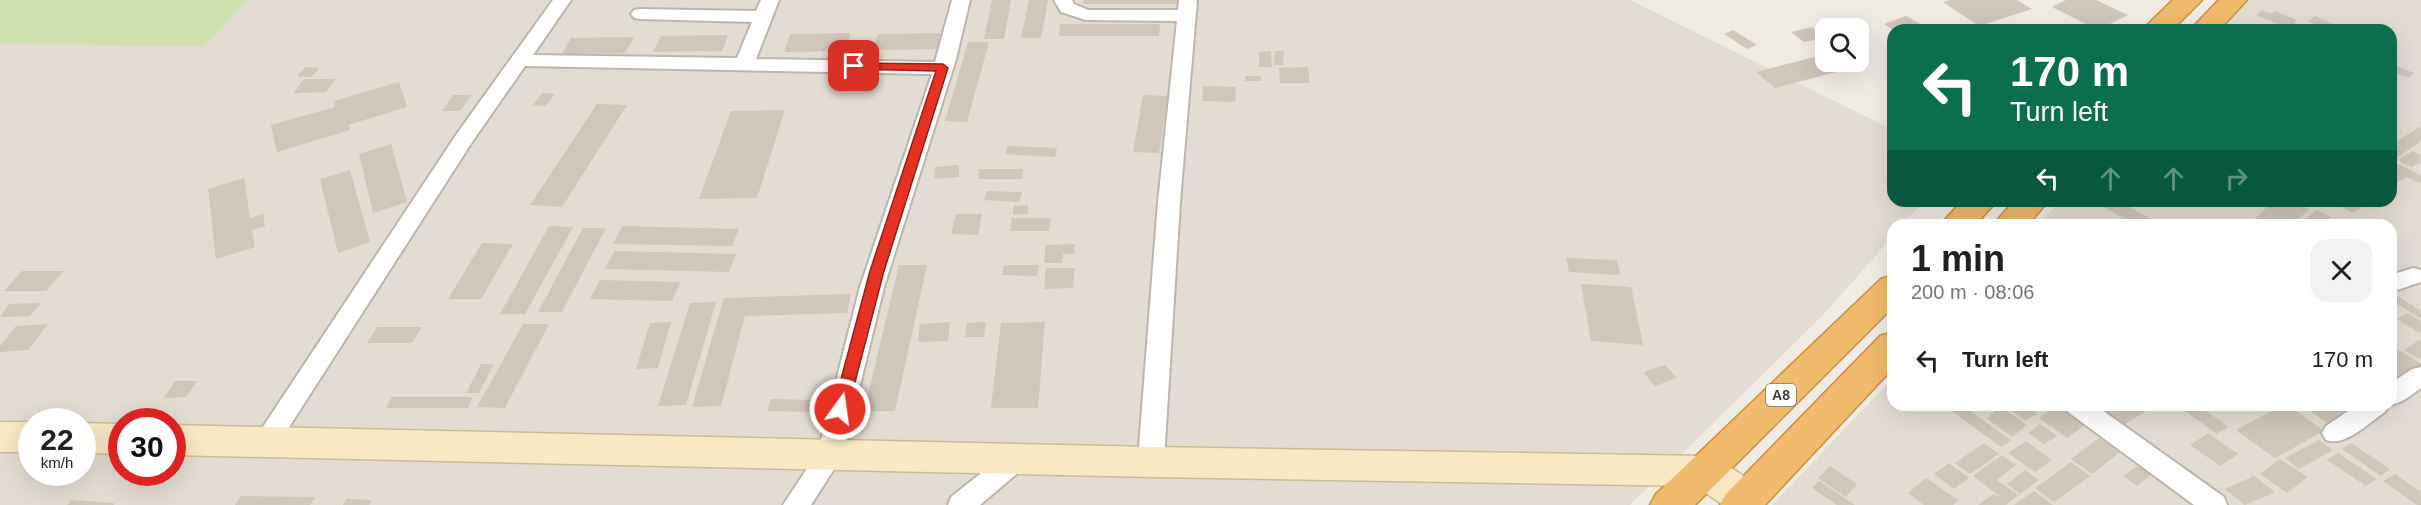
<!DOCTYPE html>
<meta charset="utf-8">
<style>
:root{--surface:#fff;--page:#f2f2f2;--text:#202124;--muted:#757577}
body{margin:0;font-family:Arial,sans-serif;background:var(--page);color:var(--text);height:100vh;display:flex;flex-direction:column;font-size:22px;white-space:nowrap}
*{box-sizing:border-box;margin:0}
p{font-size:20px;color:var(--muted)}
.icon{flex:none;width:33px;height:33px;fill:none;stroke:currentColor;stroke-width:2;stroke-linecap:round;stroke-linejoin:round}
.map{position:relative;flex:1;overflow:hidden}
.panel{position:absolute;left:1887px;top:219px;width:510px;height:192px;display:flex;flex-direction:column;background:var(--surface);border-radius:18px;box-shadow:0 6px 24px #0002}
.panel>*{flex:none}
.banner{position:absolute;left:1887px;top:24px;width:510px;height:183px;border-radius:18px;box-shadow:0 6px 24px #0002;background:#0b6e4f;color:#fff;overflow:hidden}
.fabs{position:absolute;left:1815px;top:18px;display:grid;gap:12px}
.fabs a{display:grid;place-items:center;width:54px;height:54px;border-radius:12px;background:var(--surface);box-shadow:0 6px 24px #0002;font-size:30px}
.speed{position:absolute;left:18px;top:408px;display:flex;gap:12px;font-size:30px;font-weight:700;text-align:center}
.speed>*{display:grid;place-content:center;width:78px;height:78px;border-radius:50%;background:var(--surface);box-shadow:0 6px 24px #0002;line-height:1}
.speed small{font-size:15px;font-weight:400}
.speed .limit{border:9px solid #d22;background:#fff;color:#111}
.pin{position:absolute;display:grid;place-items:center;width:51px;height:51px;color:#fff;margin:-26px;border-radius:12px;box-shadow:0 3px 9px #0006}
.me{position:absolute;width:66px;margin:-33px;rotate:14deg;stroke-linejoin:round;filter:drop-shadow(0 0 4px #0008)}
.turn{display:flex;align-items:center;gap:21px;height:126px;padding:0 24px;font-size:27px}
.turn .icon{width:78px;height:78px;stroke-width:2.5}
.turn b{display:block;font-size:42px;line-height:51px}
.lanes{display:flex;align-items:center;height:57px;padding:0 24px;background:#0003;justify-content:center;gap:30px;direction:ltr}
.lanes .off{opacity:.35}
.round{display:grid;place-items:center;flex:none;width:63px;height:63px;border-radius:18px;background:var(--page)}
.overview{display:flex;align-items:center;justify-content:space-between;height:102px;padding:0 24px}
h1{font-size:36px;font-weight:700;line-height:45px}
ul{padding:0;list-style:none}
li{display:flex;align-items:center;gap:18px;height:78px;padding:0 24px}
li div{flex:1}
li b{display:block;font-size:22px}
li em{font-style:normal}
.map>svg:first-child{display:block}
.residential{fill:#e3dcd2;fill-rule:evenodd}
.green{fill:#cfe1af}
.building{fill:#d0c6ba}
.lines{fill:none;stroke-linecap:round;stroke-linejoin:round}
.street-casing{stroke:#bdb5aa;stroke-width:4}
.secondary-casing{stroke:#ccba96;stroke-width:3}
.highway-casing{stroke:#ce8e3f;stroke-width:3}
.street{fill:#fff;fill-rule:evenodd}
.secondary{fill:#f9e8c4;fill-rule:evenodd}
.highway{fill:#f1ba6d;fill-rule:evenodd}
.route{fill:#e73123;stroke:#962017;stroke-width:1.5}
.labels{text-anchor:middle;stroke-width:4.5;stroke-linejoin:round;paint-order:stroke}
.shield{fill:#fff;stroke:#7a7671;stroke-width:1.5}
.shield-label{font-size:14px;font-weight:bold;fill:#413b34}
</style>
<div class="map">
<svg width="2421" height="505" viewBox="0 0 2421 505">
<rect width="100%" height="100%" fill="#f0ebe3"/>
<path class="residential" d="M0,0h1630l263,130v71h31l-21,24h-10v11l-68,77 -195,192h-1630zM32,422h50v50h-50zM122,422h50v50h-50z
M2245,0h176v505h-649l121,-127v27h498v-180h-354l23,-24h331v-171h-174z"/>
<path class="green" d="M0,0h248l-44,46 -204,-2z"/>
<path class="building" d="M992,0h19l-7,39h-20z
M1029,0h19l-7,38h-20z
M1084,0h96v4h-97z
M1951,0h66l15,9 -53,17 -36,-24z
M2066,0h30l32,15 -30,15 -46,-23z
M2262,10l9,4 4,-3 22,9 -3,3 17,7h-18l-37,-15z
M1906,16l21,12 -6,2h-28l-9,-6z
M2315,16l32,14h-33l-6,-2 6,-4 -6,-3z
M1060,24h100l-1,12h-100z
M1812,27l13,11 -21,4 -13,-10z
M1733,30l24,15 -10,4 -23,-15z
M851,33l-5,18 -62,1 6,-18z
M940,33l-3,16 -64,1 5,-16z
M728,35l-6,16 -69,1 8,-16z
M634,37l-9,16 -63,1 9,-16z
M968,42h21l-22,80 -22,-1z
M1271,51l1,16h-13v-15z
M1275,51h9l-1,14h-9z
M1826,54v8h8l10,8 -69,18 -19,-16z
M2391,64l23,9 -6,5 -17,-7z
M306,67l14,1 -9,9 -14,-1z
M1308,67l2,16h-30l-1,-15z
M1245,76h16v5h-16z
M304,79h31l-9,13 -32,1z
M399,82l8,25 -59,18 2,5 -73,22 -6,-27 64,-18 -1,-6z
M1203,86l33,1 -1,15 -33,-1z
M542,93l13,1 -10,12 -12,-1z
M453,95h18l-11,16h-18z
M1143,95l25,1 -9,57 -26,-1z
M597,104l30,1 -65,102 -32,-2z
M785,110l-28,88 -58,1 32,-88z
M2421,126v15l-26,18 -4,-2v-12z
M391,144l16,58 -34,11 -14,-59z
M1008,146l49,2 -2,9 -50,-3z
M2413,151l8,5v6l-10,5 -13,-7z
M2396,163l25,13v8l-14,-7 -16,9v-20z
M959,165v12l-25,2 1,-12z
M979,169h44l-1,10h-44z
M350,170l20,72 -32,11 -18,-74z
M244,178l6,40 13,-4 2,12 -13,4 3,17 -39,12 -8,-70z
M987,191l35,1 -3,10 -35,-2z
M2094,201h26l41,24h-27z
M2273,201h19l17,8 -16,16h-31l-9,-4z
M2331,201h40l-18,12z
M1028,205v9l-15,1v-9z
M2316,210l15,7 -8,8 -21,-2z
M956,214h26l-4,21 -27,-1z
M1012,218h39l-2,13h-39z
M549,226l24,1 -48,87h-25z
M622,226l117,3 -7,17 -119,-2z
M583,228h23l-44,84h-24z
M482,243l31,1 -32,55h-33z
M1075,244l-1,10h-11l-1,9h-18l2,-18z
M614,251l122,3 -7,18 -124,-3z
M1566,258l51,2 3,15 -51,-3z
M899,265h28l-32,146h-31z
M1004,265h35l-2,11 -35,-1z
M1046,268h29l-2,20 -29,1z
M22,271h42l-18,20h-42z
M600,280l81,2 -9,19 -82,-2z
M1581,284l50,3 12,58 -52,-4z
M851,294l-4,19 -102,3 -24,90 -29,1 32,-109z
M2394,294l27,17v8l-30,-19v-4z
M716,302l-30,103 -28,1 32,-103z
M41,303l-11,13 -30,1 9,-13z
M2408,313l13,8v13l-24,-15z
M671,322l-13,46 -22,1 14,-46z
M950,322l-2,19 -30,1 2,-18z
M986,322l-2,15h-19l2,-14z
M1045,322l-7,86h-47l10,-85z
M48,324l-20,26 -28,2v-6l16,-20z
M523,324h26l-44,84 -28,-1z
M377,327h45l-10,16h-45z
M2421,339v21l-17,-10z
M2391,345l30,19v8l-30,19z
M481,364h13l-15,29h-13z
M1665,365l12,13 -22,8 -12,-14z
M175,381h22l-11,16 -22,1z
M392,397h81l-5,11h-82z
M771,399l45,1 -3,12 -46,-1z
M1943,405h19l49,35 -10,7z
M2003,405h22l12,8 -11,8z
M2057,405l28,20 -18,13 -28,-20z
M2117,405h39l-33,20 -18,-13z
M2176,405h21l32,22 -12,7z
M2283,405h5l36,26 -49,27 -39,-28z
M2301,405h68l-35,22z
M2001,407l26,18 -15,12 -26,-19z
M2040,424l17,12 -13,8 -16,-11z
M2208,433l30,21 -18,12 -30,-21z
M2099,438l21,14 -28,22 -21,-15z
M2319,440l14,10 -34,19 -14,-11z
M2026,441l26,19 -17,12 -27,-19z
M1984,443l15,11 -29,20 -15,-11z
M2351,443l39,26 -9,7 -39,-27z
M2338,453l39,26 -11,7 -39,-26z
M2002,455l14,10 -19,15 21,15 -12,10h-28l16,-11 8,4 -29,-22z
M2280,459l28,18 -21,16 -27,-19z
M2071,462l19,14 -36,26 -19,-14z
M1949,463l20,15 -15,11 -20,-15z
M2140,464l13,9 -16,13 -14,-10z
M1830,466l27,18 -11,13 -28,-19z
M2025,470l14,10 -19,14 -13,-10z
M2395,474l26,18v13h-4l-34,-24z
M2254,476l21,16 -30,13 -20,-16z
M1926,478l32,22 -5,5h-29l-16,-12z
M1819,481l36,24h-18l-25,-17z
M2034,491l19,14h-39z
M241,496l74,1 -5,8h-75z
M347,499l25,1 -3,5h-26z
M71,500l43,3v2h-47z"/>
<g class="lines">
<defs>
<path id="street" d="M553,0h18l-38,55 204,3 15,-36 -112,-3 -6,-1 -3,-4 3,-4 6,-1 116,2 5,-11h18l-23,59 179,3 17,-62h18l-14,59 -72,228 -41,168 -32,50h-28l35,-53 42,-165 72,-213 -407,-8 -53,76 -197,307 -9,3 -9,-3 -4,-7 203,-307z
M1054,0h18l2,4 14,6h90l1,-10h18l-17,202 -16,258 -4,7 -9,3 -9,-3 -4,-7 20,-258 19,-181 -91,-1 -25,-8z
M2413,268l8,2v12l-30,10v-17z
M2421,367v21c-10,7 -20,16 -32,17l2,-22 21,-14z
M2064,405h31l129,92 3,8h-33l-126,-93z
M2357,405h32l-4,7c-17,11 -39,35 -59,28l-4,-7 4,-7z
M1018,448l9,3 4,7 -4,7 -47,40h-32l3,-8 58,-46z"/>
<path id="secondary" d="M0,422h32v30h-32z
M82,423l40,1v30l-40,-1z
M172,425l981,22 550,9c22,7 51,22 62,43l-3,6h-39l-27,-19 -543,-9 -981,-22z"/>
<path id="highway" d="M2173,0h29l-30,30h-30z
M2219,0h28l-28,30h-29z
M1962,201h35l-22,24h-35z
M2014,201h34l-20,24h-35z
M1893,275v32l-198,198h-45l6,-11 225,-215z
M1893,332v36l-128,137h-45l6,-11 154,-158z"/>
</defs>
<use href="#street" class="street-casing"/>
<use href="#secondary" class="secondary-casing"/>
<use href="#highway" class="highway-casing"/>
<use href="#street" class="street"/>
<use href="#secondary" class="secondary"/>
<use href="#highway" class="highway"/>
</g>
<path class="route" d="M854,63l89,1 5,4 -64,203 -36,138 -2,4h-11l-2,-4 37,-138 66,-200 -86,-2v-5z"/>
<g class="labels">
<rect class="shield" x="1766" y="384" width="30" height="22" rx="4.5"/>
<g class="shield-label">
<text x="1781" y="400">A8</text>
</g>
</g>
</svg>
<div class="fabs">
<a><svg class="icon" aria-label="search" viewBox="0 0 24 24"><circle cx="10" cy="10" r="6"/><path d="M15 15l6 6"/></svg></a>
</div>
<div class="speed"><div>22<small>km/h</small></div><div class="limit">30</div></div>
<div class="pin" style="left:854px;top:66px;background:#d93025"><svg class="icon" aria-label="arrive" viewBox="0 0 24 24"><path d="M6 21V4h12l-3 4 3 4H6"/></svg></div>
<svg class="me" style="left:840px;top:409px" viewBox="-20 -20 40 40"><circle r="17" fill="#e73123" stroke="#fff" stroke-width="3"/><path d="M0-11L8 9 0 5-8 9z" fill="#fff"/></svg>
<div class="banner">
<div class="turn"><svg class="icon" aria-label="left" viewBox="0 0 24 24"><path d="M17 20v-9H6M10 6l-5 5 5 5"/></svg><div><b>170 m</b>Turn left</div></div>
<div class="lanes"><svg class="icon" aria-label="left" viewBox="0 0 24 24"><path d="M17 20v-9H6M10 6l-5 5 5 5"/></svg><svg class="icon off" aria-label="ahead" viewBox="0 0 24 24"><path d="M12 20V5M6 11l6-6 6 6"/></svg><svg class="icon off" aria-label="ahead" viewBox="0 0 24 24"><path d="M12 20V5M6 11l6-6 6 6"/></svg><svg class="icon off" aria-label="right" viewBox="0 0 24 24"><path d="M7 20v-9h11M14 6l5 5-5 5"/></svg></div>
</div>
<section class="panel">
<div class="overview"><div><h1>1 min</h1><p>200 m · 08:06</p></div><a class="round"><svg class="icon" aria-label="close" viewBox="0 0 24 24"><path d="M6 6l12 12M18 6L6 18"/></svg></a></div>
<ul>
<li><svg class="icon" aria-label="left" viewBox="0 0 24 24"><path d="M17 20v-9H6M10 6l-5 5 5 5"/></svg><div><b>Turn left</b></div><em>170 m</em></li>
</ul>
</section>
</div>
